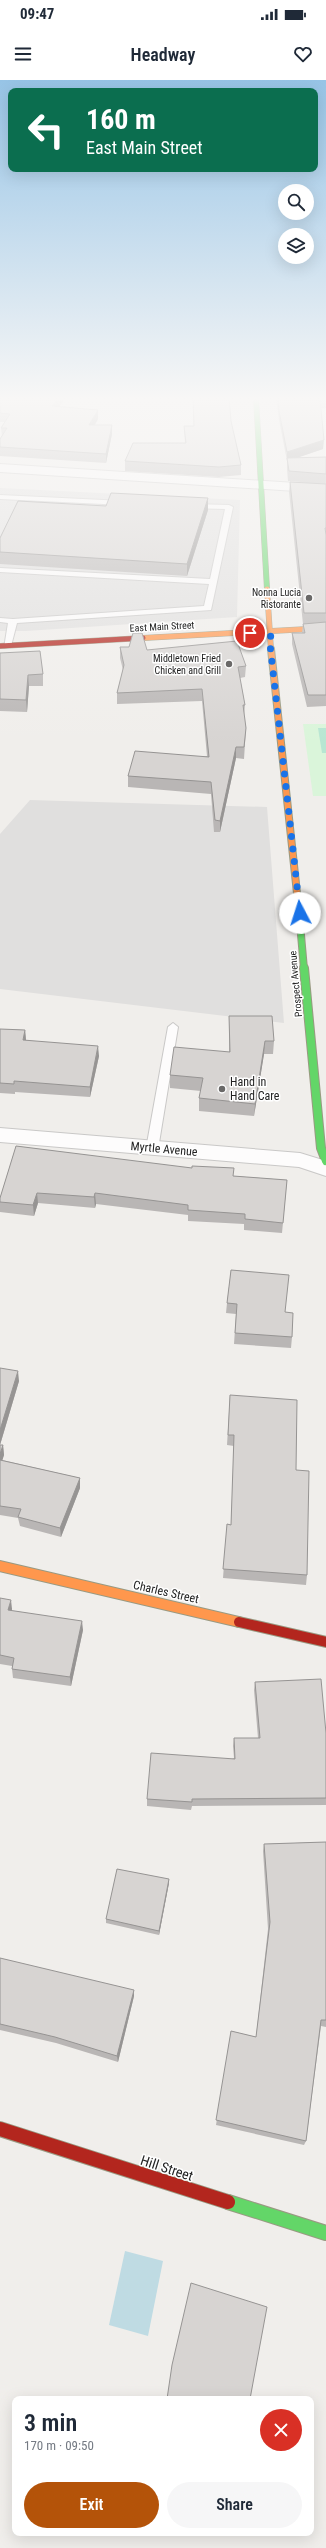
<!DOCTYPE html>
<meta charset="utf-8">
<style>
:root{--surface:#fff;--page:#f6f6f7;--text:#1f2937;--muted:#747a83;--accent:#b45309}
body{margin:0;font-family:"Roboto Condensed",sans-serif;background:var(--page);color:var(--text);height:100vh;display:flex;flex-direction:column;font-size:15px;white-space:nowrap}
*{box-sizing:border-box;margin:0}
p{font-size:13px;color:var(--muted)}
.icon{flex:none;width:22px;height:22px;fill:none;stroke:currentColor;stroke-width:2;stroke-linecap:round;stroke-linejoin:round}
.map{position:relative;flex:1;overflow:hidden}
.side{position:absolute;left:12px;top:2316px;width:302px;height:140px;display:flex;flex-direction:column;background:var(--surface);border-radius:8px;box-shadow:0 4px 16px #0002}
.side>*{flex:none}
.top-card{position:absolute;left:8px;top:8px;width:310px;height:84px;border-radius:8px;box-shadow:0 4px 16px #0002;background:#0b6e4f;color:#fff;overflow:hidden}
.fabs{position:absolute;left:278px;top:104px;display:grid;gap:8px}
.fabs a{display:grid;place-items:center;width:36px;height:36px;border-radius:50%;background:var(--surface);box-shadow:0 4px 16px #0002;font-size:20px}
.pin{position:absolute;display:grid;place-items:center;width:34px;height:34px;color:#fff;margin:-17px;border:2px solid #fff;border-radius:50%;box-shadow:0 1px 4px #0007}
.me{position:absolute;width:44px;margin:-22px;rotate:355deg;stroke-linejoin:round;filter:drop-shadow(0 0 3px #0008)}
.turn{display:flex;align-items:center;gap:14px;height:84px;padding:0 12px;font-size:18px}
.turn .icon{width:52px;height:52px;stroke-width:2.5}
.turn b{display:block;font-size:28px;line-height:34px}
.round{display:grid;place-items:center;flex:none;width:42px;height:42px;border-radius:21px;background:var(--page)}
.summary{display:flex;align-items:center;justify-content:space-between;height:68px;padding:0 12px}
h1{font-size:24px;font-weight:600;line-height:30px}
.primary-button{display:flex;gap:8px;margin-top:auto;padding:8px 12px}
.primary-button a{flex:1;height:46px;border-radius:24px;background:var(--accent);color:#fff;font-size:16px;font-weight:600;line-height:46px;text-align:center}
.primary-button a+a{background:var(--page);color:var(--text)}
.status{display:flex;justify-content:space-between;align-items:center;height:28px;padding:0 20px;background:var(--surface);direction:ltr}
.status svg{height:11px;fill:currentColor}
header{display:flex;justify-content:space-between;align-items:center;height:52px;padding:0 12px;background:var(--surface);font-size:18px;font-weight:600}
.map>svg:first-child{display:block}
.park{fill:#daf5da}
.pitch{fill:#b7e6d2}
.parking{fill:#e0dfde}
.water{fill:#bfdbe3}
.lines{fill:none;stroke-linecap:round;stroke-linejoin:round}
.lane-casing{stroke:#c9c8c7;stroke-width:2}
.street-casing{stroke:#c9c8c7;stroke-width:2}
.fast-far3-casing{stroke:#999a82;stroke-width:6}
.fast-far2-casing{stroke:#999a82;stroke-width:8}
.fast-far1-casing{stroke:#999a82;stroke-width:10}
.fast-casing{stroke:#999a82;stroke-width:16}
.slow-far2-casing{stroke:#999a82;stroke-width:6}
.slow-far1-casing{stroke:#999a82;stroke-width:8}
.slow-casing{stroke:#999a82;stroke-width:12}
.jam-far2-casing{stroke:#999a82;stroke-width:6}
.jam-far1-casing{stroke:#999a82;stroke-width:12}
.jam-casing{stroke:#999a82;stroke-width:16}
.lane{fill:#fdfcfc;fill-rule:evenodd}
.street{fill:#fdfcfc;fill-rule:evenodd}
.fast-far3{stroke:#63d668;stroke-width:5}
.fast-far2{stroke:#63d668;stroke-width:6}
.fast-far1{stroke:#63d668;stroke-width:8}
.fast{stroke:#63d668;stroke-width:14}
.slow-far2{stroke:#ff974d;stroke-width:5}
.slow-far1{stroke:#ff974d;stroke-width:6}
.slow{stroke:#ff974d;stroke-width:10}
.jam-far2{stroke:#b3261e;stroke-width:5}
.jam-far1{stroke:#b3261e;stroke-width:10}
.jam{stroke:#b3261e;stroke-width:14}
.wall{fill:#b9b6b5}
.shaded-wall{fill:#969493}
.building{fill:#d7d4d2;stroke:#969493}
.route{stroke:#1a73e8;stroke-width:7;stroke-dasharray:0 12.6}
.poi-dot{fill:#6a6968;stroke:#fff;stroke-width:1.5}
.labels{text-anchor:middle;stroke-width:3;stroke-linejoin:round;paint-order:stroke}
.far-poi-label{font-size:10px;fill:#222;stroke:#fff;text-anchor:end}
.far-street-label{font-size:10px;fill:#222;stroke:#fff}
.poi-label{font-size:12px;fill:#222;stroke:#fff;text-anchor:start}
.street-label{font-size:12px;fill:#222;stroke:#fff}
.near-street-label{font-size:14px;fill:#222;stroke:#fff}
</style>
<div class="status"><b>09:47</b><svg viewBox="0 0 49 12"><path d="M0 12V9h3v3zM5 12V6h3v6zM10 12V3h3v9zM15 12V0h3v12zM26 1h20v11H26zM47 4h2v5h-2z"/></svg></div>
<header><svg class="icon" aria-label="menu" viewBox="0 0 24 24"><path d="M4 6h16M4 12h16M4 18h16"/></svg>Headway<svg class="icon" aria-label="heart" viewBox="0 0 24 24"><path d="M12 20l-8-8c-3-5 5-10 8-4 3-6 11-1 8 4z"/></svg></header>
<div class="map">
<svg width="326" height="2468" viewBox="0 0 326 2468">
<rect width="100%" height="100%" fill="#f0eeeb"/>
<path class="park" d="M303,644h23v72h-13z"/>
<path class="pitch" d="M318,648h8v25h-4z"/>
<path class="parking" d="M0,408l240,12 -3,117 -211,14h-26z
M30,720l237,7 17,216 -284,-34v-155z"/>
<path class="water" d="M125,2171l38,10 -15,75 -39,-11z"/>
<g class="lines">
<defs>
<path id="lane" d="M0,415l124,6 4,2 -4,2 -124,-6z
M191,424l38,1 4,2 -22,103 -194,13 -6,23 -7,2 4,-25 -8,-1v-4l13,1 191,-13 5,-22 -209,-12v-4l210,11 15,-70 -37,-1 -1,-2z
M173,943l5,4 -20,122 -6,4 -6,-4 22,-122z"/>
<path id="street" d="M0,384l326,21v8l-326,-21z
M0,1048l300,25 26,8v15l-27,-9 -299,-25z"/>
<path id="fast-far3" d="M256,318l11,191"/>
<path id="fast-far2" d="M299,832l5,57"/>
<path id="fast-far1" d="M304,888l17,180 5,13"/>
<path id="fast" d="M228,2122l98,31"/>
<path id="slow-far2" d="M267,509l4,61
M143,558l183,-10"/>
<path id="slow-far1" d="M271,569l28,263"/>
<path id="slow" d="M0,1486l239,56"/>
<path id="jam-far2" d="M0,566l143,-8"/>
<path id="jam-far1" d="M239,1542l87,20"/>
<path id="jam" d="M0,2049l228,73"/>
</defs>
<use href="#lane" class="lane-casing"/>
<use href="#street" class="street-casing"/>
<use href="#fast-far3" class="fast-far3-casing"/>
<use href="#fast-far2" class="fast-far2-casing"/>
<use href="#fast-far1" class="fast-far1-casing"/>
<use href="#fast" class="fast-casing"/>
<use href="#slow-far2" class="slow-far2-casing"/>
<use href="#slow-far1" class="slow-far1-casing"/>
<use href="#slow" class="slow-casing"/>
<use href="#jam-far2" class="jam-far2-casing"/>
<use href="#jam-far1" class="jam-far1-casing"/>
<use href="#jam" class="jam-casing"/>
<use href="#lane" class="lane"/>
<use href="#street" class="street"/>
<use href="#fast-far3" class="fast-far3"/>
<use href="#fast-far2" class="fast-far2"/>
<use href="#fast-far1" class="fast-far1"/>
<use href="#fast" class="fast"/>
<use href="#slow-far2" class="slow-far2"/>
<use href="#slow-far1" class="slow-far1"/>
<use href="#slow" class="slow"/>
<use href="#jam-far2" class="jam-far2"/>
<use href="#jam-far1" class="jam-far1"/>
<use href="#jam" class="jam"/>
</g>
<path class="wall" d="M0,318l59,8 39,13 -3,6 17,9 -6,29 -106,-7v-17l2,-3 -1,-8 4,-6h-5z
M193,318h36l2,23 10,44v10l-22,2 -94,-6v-10l60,-18 -1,-17h10z
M276,318h50v10h-5l2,41 -28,9 31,-1v249l-19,1 -15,-63v-11h10l1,-9 -14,-132 1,-10h11l-13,-1 -1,-12v-8l-8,-41z
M208,418v12l-21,66 -187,-12v-26l106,-32z
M120,567l27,3 99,16 -1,11 -5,1 5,27 -1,11 2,12 -2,31 -8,-1 -16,74h-6l-3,-38 -83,-7v-11l79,-20 -5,-55 -85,3v-11l6,-23 -3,-12z
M0,573l43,21v12h-14l-2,26 -27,-1z
M229,936l45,25 -1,13h-9l-10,62 -55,-5v-13l2,-7 -31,-3v-13l59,-23z
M0,949l25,1 1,10 73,16 -9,41 -75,-5v2l-15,-1z
M16,1066l217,30 54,4 -5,53 -38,-3v-6l-56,-3v-6l-92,-11 -1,4 -57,-5 -4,13 -34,-4v-14z
M231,1190l54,42 7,25 -1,11 -57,-4 2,-30 -10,-1 1,-10z
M0,1288l19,13 -19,64h3l1,10 -2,5 78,18v10l-19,49 -41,-11 -2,-8 -18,-3z
M230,1315l66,75 11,105 -1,10 -83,-7 4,-54 4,1 3,-79 -7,-1z
M0,1518l12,11v2l71,19 -12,56 -58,-8 -1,-9v-3l-12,-2z
M255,1602l71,51v72l-134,1 -1,4 -44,-4v-7l87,-41 -1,-12 1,-8h24l-4,-48z
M326,1762v185l-5,-1 -15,115 -2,4 -88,-20 15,-94 25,6 12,-108 -5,-78 1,-7z
M169,1799v4l-10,52 -53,-12v-4z
M0,1878l134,38 -16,66 -62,-19 -56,-13z"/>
<path class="shaded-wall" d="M58,318h8l-14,17v-9z
M98,330v9l-9,15v-9z
M112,345v9l-6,29v-9z
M324,360l-1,9 -35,12 -1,-3v3v-9z
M208,418v12l-21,66v-12z
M28,595l1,11 -2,26 -1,-12z
M236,667v11l-16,74v-11z
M25,950l1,10h-3z
M265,961l-1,13 -10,62 1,-12z
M98,966l1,10 -9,41v-10z
M37,1113l1,10 -4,13 -1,-11z
M95,1113l1,11 -1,4 -1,-11z
M18,1291l1,10 -19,64v-15z
M3,1365l1,10 -4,13v-14z
M80,1398v10l-19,49 -1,-9z
M11,1520l1,9 -3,11 -1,-10z
M82,1541l1,9 -12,56 -1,-9z
M169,1799v4l-10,52v-4z
M134,1910v6l-16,66 -1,-6z"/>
<path class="building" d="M0,318h58l-6,8 46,4 -9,15h23l-6,29 -106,-7v-8l7,-11h-6l9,-14 -10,-1z
M193,318h36l2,23 10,44 -22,2 -94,-6 8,-18h53l-2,-17h10z
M278,318h48l-6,1 4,41 -37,12 -8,-41z
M326,377v17l-37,-3 -2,-13z
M290,402l36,2v44h-1l1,7v78h-22z
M111,413l97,5 -21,66 -187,-12v-14l18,-37 88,5z
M326,542v73h-18l-16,-62h13l-2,-9z
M133,553h9l5,17 90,-9 9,25 -8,1 7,38h-2l3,23 -2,19h-8l-16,74 -5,-1 -4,-38 -83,-6 7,-25 74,6 -7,-68 -85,4 7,-28 -4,-18h9z
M40,571l3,23 -15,1 -2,25 -26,-1v-46z
M229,936h43l2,25h-9l-10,63 -56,-6 4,-20 -33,-3 4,-28 56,5z
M0,949l25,1 -2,10 75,6 -8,41 -76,-6v3l-14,-1z
M16,1066l176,22v-2l42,2 -1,8 54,4 -4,43 -38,-4v-5l-57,-4v-5l-93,-12 -1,4 -57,-4 -4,12 -33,-3v-4z
M231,1190l58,5 -4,37 8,1 -1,24 -57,-4 2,-29 -10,-1z
M0,1288l18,3 -18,59z
M230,1315l67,5 -1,70 13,1 -2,104 -84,-6 4,-45 4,1 3,-90h-6z
M0,1365h3l-3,9z
M0,1380l80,18 -20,50 -42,-11 3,-8 -21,-3z
M0,1518l11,2 -3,10 74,11 -12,56 -58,-8 2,-11 -14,-3z
M321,1599l5,54v65l-134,1v3l-45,-3 4,-46 84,6 -1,-21h26l-5,-56z
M326,1762v178h-5l-15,121 -90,-21 15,-89 25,6 14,-115 -6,-78z
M117,1789l52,10 -10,52 -53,-12z
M0,1878l134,32 -17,66 -62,-19 -55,-13z
M191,2203l76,24 -17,92h-83l5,-34z"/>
<linearGradient id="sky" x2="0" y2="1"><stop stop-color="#97c4e6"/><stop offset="0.48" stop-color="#f8f7f6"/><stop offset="1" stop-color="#f8f7f6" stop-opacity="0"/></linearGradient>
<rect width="326" height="664" fill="url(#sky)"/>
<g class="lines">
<path class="route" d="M250,553l21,-1 -1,12 30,269"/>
</g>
<g class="poi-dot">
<circle cx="309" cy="518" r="4"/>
<circle cx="229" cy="584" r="4"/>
<circle cx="222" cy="1009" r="4"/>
</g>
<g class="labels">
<g class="far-poi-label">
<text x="301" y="516">Nonna Lucia<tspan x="301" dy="12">Ristorante</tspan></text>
<text x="221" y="582">Middletown Fried<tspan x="221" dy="12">Chicken and Grill</tspan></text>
</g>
<g class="far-street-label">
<text transform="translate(162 546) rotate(-3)" y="4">East Main Street</text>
<text transform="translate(295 904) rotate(-95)" y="4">Prospect Avenue</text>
</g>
<g class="poi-label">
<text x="230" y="1006">Hand in<tspan x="230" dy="14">Hand Care</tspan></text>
</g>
<g class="street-label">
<text transform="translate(164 1069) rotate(5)" y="4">Myrtle Avenue</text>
<text transform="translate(166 1512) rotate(13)" y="4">Charles Street</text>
</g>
<g class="near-street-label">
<text transform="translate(167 2088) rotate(18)" y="5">Hill Street</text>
</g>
</g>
</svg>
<div class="fabs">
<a><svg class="icon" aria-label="search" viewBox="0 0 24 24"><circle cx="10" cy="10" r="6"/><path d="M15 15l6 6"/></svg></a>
<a><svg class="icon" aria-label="layers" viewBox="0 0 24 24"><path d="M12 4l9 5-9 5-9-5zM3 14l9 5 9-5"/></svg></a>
</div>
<div class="pin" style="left:250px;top:553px;background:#d93025"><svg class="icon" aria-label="arrive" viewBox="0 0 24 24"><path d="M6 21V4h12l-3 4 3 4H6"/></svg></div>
<svg class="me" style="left:300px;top:833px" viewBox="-20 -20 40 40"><circle r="19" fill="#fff"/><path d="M0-13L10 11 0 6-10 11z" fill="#1a73e8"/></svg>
<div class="top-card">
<div class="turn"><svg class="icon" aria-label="left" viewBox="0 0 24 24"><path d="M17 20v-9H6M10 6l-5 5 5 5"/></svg><div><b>160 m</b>East Main Street</div></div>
</div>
<section class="side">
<div class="summary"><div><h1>3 min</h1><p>170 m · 09:50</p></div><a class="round" style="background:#d93025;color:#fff"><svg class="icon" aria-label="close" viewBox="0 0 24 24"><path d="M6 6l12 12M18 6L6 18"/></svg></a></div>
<div class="primary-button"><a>Exit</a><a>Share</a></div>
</section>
</div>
